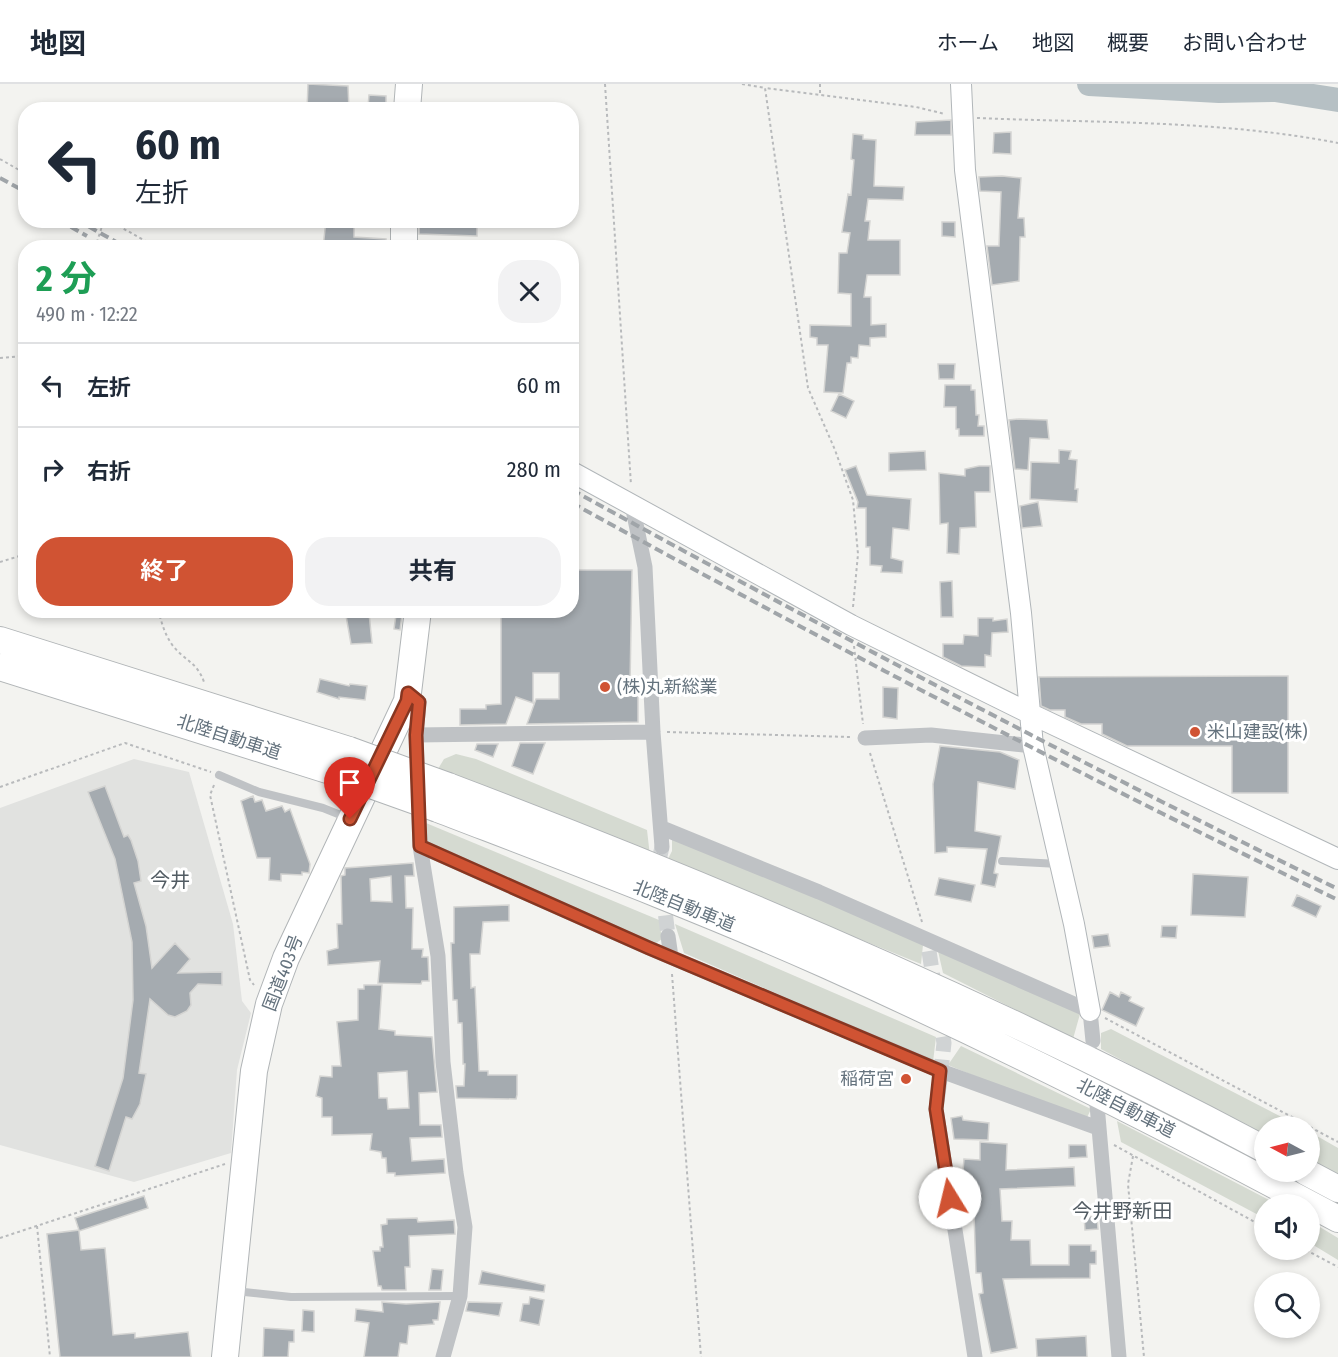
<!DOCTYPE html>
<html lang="ja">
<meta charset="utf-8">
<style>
:root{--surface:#fff;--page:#f2f2f3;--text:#1f2937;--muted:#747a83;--line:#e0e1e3;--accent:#d05333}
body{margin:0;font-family:"Fira Sans Condensed","Noto Sans JP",sans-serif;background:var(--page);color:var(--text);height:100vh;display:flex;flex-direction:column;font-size:22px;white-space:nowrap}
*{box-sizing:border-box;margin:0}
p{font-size:20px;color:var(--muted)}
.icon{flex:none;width:33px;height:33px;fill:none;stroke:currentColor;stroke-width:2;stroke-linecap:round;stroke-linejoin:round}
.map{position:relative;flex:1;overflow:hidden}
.sheet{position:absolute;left:18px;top:156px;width:561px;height:378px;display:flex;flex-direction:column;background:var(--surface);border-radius:24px;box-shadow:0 3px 9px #0003}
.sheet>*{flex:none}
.hud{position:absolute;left:18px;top:18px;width:561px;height:126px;border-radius:24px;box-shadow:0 3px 9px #0003;background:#fff;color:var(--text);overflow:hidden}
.needle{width:39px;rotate:277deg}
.fabs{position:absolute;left:1254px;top:1032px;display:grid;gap:12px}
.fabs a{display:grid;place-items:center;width:66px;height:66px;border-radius:50%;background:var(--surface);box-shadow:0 3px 9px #0003;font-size:30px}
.pin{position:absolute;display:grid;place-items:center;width:51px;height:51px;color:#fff;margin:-62px -26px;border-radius:50% 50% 50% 0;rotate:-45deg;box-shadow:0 0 6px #0007}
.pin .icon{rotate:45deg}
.me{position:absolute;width:66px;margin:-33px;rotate:351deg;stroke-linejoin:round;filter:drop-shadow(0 0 4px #0008)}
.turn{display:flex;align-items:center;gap:21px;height:126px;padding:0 18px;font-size:27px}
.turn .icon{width:78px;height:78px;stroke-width:2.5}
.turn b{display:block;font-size:42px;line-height:51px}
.round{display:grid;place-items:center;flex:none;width:63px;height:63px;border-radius:24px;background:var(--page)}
.overview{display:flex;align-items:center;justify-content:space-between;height:102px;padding:0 18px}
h1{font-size:36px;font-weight:700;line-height:45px;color:#1e9e55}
.cta{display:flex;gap:12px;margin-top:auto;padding:12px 18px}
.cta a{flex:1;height:69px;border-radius:24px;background:var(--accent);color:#fff;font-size:24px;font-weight:700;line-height:69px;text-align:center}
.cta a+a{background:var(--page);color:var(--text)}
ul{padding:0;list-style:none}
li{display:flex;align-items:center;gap:18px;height:84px;padding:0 18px;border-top:2px solid var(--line)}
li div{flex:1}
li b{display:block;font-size:22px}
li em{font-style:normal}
header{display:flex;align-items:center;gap:36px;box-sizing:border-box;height:84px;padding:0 30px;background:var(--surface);border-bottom:2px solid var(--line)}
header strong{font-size:28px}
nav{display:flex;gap:33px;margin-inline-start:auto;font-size:21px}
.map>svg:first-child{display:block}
.built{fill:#e1e2e0}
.green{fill:#d5dad1}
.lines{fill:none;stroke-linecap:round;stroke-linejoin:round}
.river{stroke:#b6c0c4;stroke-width:24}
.building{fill:#a5abb0;stroke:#d4d4d2;stroke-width:1.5;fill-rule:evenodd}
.street-tunnel{stroke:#d0d3d4;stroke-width:15;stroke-dasharray:15 8;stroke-linecap:butt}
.secondary-casing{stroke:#b1b6b9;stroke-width:22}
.highway-casing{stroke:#b1b5b7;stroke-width:28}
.path{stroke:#b8babc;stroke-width:2;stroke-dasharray:3 3;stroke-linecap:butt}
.lane{stroke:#bfc2c5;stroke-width:8}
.street{stroke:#bfc2c5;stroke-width:15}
.secondary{stroke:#fff;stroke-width:20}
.highway{stroke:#fff;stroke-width:26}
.rail{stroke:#a0a5a9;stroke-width:4;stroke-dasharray:9 4.5;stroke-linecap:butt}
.highway-bridge-casing{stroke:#b1b5b7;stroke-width:28;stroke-linecap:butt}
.highway-bridge{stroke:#fff;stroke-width:26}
.route-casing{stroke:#873621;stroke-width:15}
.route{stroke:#d05333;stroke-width:10}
.poi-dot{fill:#d05333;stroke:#fff;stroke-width:2}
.labels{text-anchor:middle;stroke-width:6;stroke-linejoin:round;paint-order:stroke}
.poi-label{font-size:18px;fill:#65737e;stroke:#fff;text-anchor:start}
.street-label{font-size:18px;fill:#65737e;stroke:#fff}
.neighbourhood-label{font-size:20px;fill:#525c63;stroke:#fff}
</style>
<header>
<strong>地図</strong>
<nav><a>ホーム</a><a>地図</a><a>概要</a><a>お問い合わせ</a></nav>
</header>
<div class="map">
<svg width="1338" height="1273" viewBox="0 0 1338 1273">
<rect width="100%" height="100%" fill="#f3f3f0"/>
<path class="built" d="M134,675L189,688L233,840L242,917L251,929L237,986L231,1069L134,1098L0,1061V724Z"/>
<path class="green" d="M456,670L476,675L647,746L650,772L438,685L444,675Z
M426,739L659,836L662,855L655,860L426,757Z
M672,754L817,813L923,861L921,880L667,777L672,767Z
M675,840L936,953L933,978L684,869Z
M938,867L1080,930L1073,955L943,889Z
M1111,945L1299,1042H1264V1053L1101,965V949Z
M961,962L1091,1025L1085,1038L948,981Z
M1117,1037L1277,1120H1264V1134L1121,1058Z
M1310,1048L1338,1064V1093L1310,1077Z
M1310,1137L1338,1154V1176L1310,1159Z"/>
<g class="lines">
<path class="river" d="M1089,0L1219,7L1275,6L1338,16"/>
</g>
<path class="building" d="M308,0L348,2L349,26H307Z
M369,11L386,12V24L368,23Z
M951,36V51H915L916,38Z
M1011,48V70L993,69L994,49Z
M853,50L863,51V55L876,56L874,102L904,103L903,116L868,115L865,137H870L868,156H900V191H867L864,213H871V241L886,240V253L870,254V262L859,261L858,274L851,273V279H847L843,309L824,308L828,261H817V254L810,253V241L851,242V210L838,209L839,169H847L850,149L842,148L848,110L851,111L854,76L851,75Z
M1002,92L1021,94L1018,134H1024L1025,153H1020L1019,197L992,201L987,162H999L1001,108L980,107L979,93Z
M326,136H354V153L386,155V164H323Z
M477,136V152L419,150V137Z
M942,138H955V153L942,152Z
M938,280H955L954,295H939Z
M945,301H971V306H975L976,331H979L978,342H984V352H959V345H956V323H944Z
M839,310L854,317L846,334L831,327Z
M1019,335L1047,336L1049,355L1030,354L1028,386L1015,385L1009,336Z
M1059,366L1071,367L1069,375L1077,376L1075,405H1078L1077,418L1030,415L1031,378L1059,379Z
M925,367L926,386L889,387V369Z
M856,382L867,411L911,415L909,446L893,444L891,474L903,477L902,489L881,488L882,482L870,481V463H866V424H857L858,418L845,386Z
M979,382H990V408H975L976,443L960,444L959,470L947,469L948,439L940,440L939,389L965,392V385Z
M1038,418L1042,442L1022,444L1020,422Z
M572,486H632L630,601H638V638L527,640L536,615H559V589H533V619L516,613L506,640L460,641V625H486V621L501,620V526H572Z
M952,497L953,533H941L940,498Z
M345,526L369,529L372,559L351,560Z
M396,531H402L400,546L394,545Z
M978,534H993V537L1007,535L1008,548L992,549L991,572L985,571V583L961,582L943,573V560H963L964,551L978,552Z
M1288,592V709H1232V662H1127L1102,650V640H1081L1065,633V626H1050L1041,622L1039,593Z
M320,595L349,602L350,600L367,602L365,616L339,613V615L317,608Z
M883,603L898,604L897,635L883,633Z
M520,659H545L533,690L512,682Z
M477,660H498L493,673L475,666Z
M940,662L1000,668L1019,676L1015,705L978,698L975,747L1001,752L994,789L998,790L995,803L981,800L987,765L947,763V768L935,769L933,700Z
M105,702L124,753L128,751L131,756L138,777L141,797L134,799L146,842L152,884L175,859L190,875L178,889L222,888V901L198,900L190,909L191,921L187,927L175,933L168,931L150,915L139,989L146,990L140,1020L132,1035L126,1033L109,1087L95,1082L123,994L133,916L132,858L115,775L88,708Z
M253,712L255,718L262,716L266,727L282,722L285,728L290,725L310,780L309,789L302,788V791L281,790V797L269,796L270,774H257L241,717Z
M413,779L414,792H405L406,824H413L412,865H423L422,873H428L429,897H422L421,900L378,899L380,877L328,881L327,867L338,864L337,840H342L341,792L345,791V784ZM391,792L392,818L371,817L370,795Z
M1193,790L1248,793L1245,833L1191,831Z
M939,794L975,801L971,818L935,811Z
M1297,811L1321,822L1316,833L1292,822Z
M509,821V837L483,838L480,870H470L471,904L475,903L479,987H488V991H517V1011L516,1015L457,1014L456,1002H464L465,980H463L462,939H458L457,916H453L451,859H454V823Z
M1162,842H1177L1176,854L1161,853Z
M1108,850L1110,862L1094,864L1092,852Z
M364,901H382L379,945L395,947V951L432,953L437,1008L419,1009L420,1041H441L442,1053L410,1054L412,1077L444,1075L445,1089L395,1092V1089H387L386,1074H382L381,1068L370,1066L372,1050L332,1051V1033H322V1014L316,1012L320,992L332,993V982H341L337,938L358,936V905H364ZM407,987L409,1024L388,1025L387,1014H379L378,989Z
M1110,908L1119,913L1121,908L1131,913L1129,917L1144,924L1136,942L1102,926Z
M962,1032L963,1036L989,1039L988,1056L954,1055L951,1034Z
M980,1058L1007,1060L1006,1086L1074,1083L1075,1102L1000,1105L1002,1137H1012L1011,1156H1030L1031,1181H1069V1161H1091V1167H1096V1180H1090V1194L1003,1195L1017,1264L991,1269L979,1210L983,1209L981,1189H976L974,1130L969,1131L967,1098H962L964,1075L980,1076Z
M1069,1061H1086L1087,1073L1069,1074Z
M144,1112L148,1124L79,1147L81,1166L105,1164L113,1251L135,1249V1254L188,1248L191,1273H60L47,1150L79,1146L75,1134Z
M1097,1132L1098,1145L1085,1146L1084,1133Z
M417,1134L418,1138L454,1136L455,1150L409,1152L410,1183H405L406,1206H382L381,1202H378L373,1167H380V1163H383L381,1141L387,1140V1135Z
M432,1185L443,1186L441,1206H429Z
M482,1187L545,1201L544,1208L479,1200Z
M530,1213L544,1216L539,1241L520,1237L523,1220H529Z
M382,1218L406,1220L440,1218L438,1236H433L434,1240L409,1242L407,1260L400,1259L398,1273H364L369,1239L355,1237L356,1225L383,1228Z
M468,1218L502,1219L499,1232L466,1227Z
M303,1226L314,1227V1248L302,1247Z
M264,1244L294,1246V1258H289L288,1273H263Z
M1086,1252L1087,1273H1037L1036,1255Z"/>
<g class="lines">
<path class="street-tunnel" d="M662,763L659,776L668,852
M929,867L935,906
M939,930L944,959L941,987"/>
<defs>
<path id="secondary" d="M961,0L965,86L1021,529L1033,662L1074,840L1090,927
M572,388L851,541L1031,630L1338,775"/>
<path id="highway" d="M407,26L409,0
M404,164V136
M0,556L349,666
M0,583L340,690
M448,702C728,808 1001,925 1264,1065
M438,725C568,775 699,824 826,881C1000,959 1170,1045 1338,1135
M1306,1088L1338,1105
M225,1273L254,987L269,920L286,874L407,617L418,526"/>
</defs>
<use href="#secondary" class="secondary-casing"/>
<use href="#highway" class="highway-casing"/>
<path class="path" d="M605,0L631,401
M742,0L765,4
M820,9V0
M158,26L160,22
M977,34C1097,39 1220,36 1338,59
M0,75L26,90
M108,136L158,164
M95,164L104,136
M0,274L26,272
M0,478L26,470
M853,523L858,470L853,416L835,366L808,304L765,4L916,23L945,30
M158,526C162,540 165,551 173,562C185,577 197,578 204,598
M854,562L863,640
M667,648L850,653
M870,669L922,838
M214,701L210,711L250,896L254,901
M0,703L125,659L211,688
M672,890L701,1273
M1105,934L1309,1042
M1310,1043L1338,1058
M1114,1061L1264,1143
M1133,1072L1128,1100L1144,1273
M37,1142L50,1273
M0,1154L225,1080
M1306,1166L1338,1183"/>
<path class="lane" d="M219,691L259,708L323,724L348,734
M1002,777L1059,780
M235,1207L291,1213L460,1212"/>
<path class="street" d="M632,421L645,483L653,648L662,763
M408,609L419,618L416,651L420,762L438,872L443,978L456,1089L465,1143L460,1212L443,1273
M416,651L653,648
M865,654L931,651L1033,662
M662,744L819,808L1090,927L1093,957
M420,762L649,864L941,987L1098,1044
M668,852L671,873
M941,987L936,1025L975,1273
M1097,1021L1119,1273"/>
<use href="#secondary" class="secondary"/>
<use href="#highway" class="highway"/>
<path class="rail" d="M0,94L26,108
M59,136L87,152
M77,136L127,164
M572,406C824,544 1079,679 1338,805
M572,419C824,557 1079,691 1338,816"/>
<defs>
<path id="highway-bridge" d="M349,666L448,702
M340,690L438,725"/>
</defs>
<use href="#highway-bridge" class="highway-bridge-casing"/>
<use href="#highway-bridge" class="highway-bridge"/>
</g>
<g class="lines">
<defs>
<path id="route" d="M350,735L407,617L408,609L419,618L416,651L420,762L649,864L940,987L936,1025L950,1114"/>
</defs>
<use href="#route" class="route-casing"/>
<use href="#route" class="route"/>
</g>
<g class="poi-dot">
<circle cx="605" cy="603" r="6"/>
<circle cx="1195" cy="648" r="6"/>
<circle cx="906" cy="995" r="6"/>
</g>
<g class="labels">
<g class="poi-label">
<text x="617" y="609">(株)丸新総業</text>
<text x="1207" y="654">米山建設(株)</text>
<text x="894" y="1001" text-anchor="end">稲荷宮</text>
</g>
<g class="street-label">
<text transform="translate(229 653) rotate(18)" y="6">北陸自動車道</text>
<text transform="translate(684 822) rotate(22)" y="6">北陸自動車道</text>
<text transform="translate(283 889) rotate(-69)" y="6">国道403号</text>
<text transform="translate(1126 1024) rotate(27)" y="6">北陸自動車道</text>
</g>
<g class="neighbourhood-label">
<text x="170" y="803">今井</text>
<text x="1122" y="1134">今井野新田</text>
</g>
</g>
</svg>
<div class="fabs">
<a><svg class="needle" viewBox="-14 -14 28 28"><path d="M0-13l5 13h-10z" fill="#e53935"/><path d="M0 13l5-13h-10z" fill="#747a83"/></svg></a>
<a><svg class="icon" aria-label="sound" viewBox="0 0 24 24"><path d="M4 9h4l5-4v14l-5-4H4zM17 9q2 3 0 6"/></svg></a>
<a><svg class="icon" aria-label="search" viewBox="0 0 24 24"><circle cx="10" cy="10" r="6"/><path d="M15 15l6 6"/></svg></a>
</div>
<div class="pin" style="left:350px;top:735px;background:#d93025"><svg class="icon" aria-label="arrive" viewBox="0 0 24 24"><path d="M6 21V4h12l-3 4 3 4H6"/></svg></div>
<svg class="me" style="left:950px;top:1114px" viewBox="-20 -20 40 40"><circle r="19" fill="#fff"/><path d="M0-13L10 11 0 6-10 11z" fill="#d05333"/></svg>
<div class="hud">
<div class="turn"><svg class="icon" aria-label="left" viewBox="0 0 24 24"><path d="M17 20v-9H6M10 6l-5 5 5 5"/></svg><div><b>60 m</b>左折</div></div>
</div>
<section class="sheet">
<div class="overview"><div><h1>2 分</h1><p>490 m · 12:22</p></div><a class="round"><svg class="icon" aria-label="close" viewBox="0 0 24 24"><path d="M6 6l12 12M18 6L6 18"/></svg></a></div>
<ul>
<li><svg class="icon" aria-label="left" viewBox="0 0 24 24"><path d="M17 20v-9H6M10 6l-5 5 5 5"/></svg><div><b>左折</b></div><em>60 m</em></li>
<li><svg class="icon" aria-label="right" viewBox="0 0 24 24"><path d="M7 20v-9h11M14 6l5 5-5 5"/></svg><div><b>右折</b></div><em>280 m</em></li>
</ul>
<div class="cta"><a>終了</a><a>共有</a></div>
</section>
</div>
